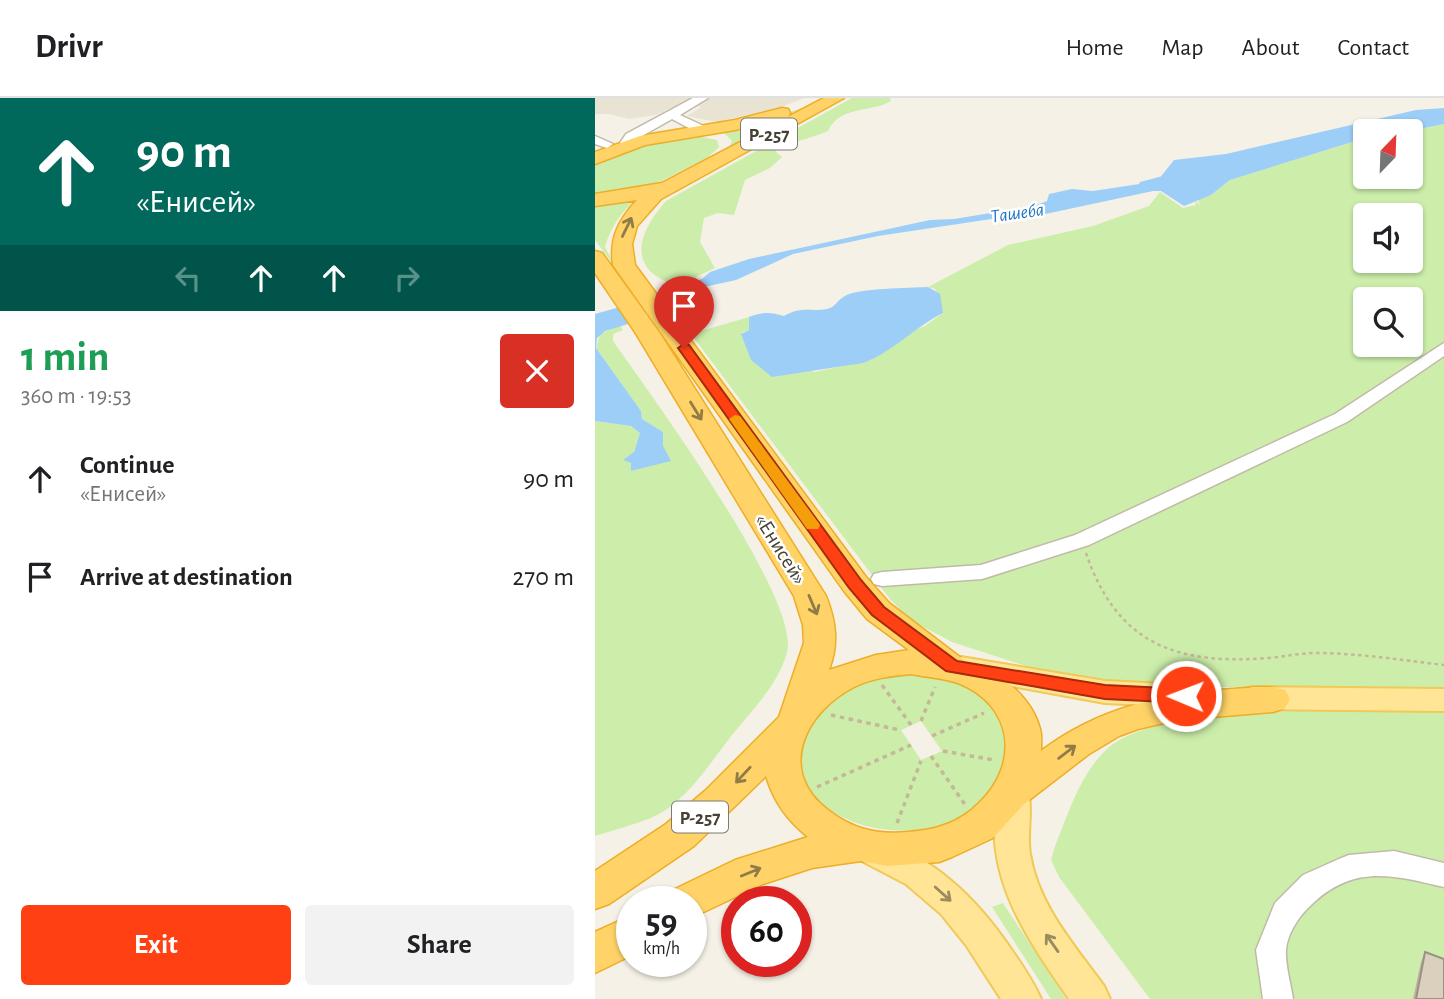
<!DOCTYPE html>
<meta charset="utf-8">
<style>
:root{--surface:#fff;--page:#f2f2f2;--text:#202124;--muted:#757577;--line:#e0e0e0;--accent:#ff4013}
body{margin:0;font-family:"Alegreya Sans",sans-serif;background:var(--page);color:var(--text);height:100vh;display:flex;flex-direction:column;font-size:26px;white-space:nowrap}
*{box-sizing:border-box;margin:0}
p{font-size:23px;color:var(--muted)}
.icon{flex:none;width:38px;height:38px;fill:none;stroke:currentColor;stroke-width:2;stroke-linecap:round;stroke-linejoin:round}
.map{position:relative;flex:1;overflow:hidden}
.drawer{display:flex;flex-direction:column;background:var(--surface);width:595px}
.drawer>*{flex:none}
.guide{background:#00695c;color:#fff;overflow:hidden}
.needle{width:46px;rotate:23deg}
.fabs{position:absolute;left:758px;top:21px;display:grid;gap:14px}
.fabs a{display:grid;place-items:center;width:70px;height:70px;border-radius:7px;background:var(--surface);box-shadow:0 2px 5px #0004;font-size:35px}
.speed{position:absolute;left:21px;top:788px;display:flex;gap:14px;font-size:35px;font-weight:700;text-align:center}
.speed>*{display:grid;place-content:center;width:91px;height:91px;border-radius:50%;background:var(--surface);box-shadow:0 2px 5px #0004;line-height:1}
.speed small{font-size:18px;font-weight:400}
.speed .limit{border:10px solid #d22;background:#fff;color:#111}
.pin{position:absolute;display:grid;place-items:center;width:60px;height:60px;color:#fff;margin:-72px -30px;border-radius:50% 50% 50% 0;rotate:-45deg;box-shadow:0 0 7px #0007}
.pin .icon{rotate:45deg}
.me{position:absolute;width:77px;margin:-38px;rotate:271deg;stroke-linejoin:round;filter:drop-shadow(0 0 5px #0008)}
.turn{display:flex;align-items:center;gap:24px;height:147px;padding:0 21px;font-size:32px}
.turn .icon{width:91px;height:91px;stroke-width:2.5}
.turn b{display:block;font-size:49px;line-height:60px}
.lanes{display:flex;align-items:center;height:66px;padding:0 21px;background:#0003;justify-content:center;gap:35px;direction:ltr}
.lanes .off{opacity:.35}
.round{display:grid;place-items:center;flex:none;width:74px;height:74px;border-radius:7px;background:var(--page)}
.head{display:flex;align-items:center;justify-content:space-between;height:119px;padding:0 21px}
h1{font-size:42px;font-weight:600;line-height:52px;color:#1e9e55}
.action{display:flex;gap:14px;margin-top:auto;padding:14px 21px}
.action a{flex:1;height:80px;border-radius:7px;background:var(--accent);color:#fff;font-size:28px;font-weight:600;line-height:80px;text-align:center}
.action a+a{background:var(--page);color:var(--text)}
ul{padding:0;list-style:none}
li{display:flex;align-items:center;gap:21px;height:98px;padding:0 21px}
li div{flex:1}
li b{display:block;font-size:26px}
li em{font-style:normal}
header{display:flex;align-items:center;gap:42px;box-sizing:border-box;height:98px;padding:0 35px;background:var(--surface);border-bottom:2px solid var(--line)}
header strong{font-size:33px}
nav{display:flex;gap:38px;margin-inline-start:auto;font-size:24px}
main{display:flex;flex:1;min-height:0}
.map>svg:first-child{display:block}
.residential{fill:#e9e3d4}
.green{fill:#cea;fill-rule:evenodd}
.water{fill:#9ccef8}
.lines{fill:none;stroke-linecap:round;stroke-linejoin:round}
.river{fill:#9ccef8;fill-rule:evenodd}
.minor-casing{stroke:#c1baa8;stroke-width:3}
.major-casing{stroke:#f0c958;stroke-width:4}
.highway-casing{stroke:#eead27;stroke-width:3}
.path-far1{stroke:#c5b797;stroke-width:2.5;stroke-dasharray:3.5 3.5;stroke-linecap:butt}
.path{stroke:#c5b797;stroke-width:3.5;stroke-dasharray:4.5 4.5;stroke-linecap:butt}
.minor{fill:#fff;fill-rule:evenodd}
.major{fill:#ffe595;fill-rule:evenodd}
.highway{fill:#ffd367;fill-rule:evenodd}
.wall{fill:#bcb3a3}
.building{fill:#dbd0bd;stroke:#999284;stroke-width:2}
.oneway{stroke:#917c48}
.oneway2{stroke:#9a8b60}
.route{fill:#ff4013;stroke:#a62a0c;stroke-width:2}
.slow{fill:#f59e0b}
.labels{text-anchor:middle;stroke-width:5;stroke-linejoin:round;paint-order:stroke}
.shield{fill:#fff;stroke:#7f7b71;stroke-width:2}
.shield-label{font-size:19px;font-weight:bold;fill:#484234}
.far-water-label{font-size:19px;font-style:italic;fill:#2277c0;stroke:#fff}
.street-label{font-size:21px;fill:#484234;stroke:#fff}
</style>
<header>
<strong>Drivr</strong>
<nav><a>Home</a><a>Map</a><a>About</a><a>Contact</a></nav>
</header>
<main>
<section class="drawer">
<div class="guide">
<div class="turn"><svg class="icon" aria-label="ahead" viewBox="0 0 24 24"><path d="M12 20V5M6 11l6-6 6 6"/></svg><div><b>90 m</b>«Енисей»</div></div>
<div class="lanes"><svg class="icon off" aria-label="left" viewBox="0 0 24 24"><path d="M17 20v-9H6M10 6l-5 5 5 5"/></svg><svg class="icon" aria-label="ahead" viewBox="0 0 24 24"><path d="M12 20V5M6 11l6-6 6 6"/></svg><svg class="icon" aria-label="ahead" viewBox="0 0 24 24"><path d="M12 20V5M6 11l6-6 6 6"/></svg><svg class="icon off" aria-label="right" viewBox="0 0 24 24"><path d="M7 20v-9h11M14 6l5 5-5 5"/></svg></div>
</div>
<div class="head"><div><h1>1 min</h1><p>360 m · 19:53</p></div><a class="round" style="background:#d93025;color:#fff"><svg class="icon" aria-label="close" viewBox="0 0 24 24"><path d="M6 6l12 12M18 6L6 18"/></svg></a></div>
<ul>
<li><svg class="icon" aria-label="ahead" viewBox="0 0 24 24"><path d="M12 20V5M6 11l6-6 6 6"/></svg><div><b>Continue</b><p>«Енисей»</p></div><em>90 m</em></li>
<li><svg class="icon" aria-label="arrive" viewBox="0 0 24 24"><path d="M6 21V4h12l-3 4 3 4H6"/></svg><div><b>Arrive at destination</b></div><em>270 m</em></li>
</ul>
<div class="action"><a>Exit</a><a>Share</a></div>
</section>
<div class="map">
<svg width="849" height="901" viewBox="0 0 849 901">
<rect width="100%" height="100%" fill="#f5f1e6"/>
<path class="residential" d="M0,0H210L186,9L122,24L92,18L106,9L86,5L61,17L34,21L14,16H0Z"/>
<path class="green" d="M257,0H295L296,3C276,15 245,7 233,33C215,41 197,43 180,53L187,59L175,70L150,82L139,117L123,115L109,120L105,144L120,170L94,182L76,186C70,183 61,179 56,174C34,152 55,121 71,103Z
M216,8L132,55L137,43L127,33Z
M849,26V592L772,589H594L513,585L443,572L357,544L317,523L295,501L96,236L154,219V232L146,235L219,274L276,262L319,232L330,228L348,215L340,191L333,189L413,147L498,128L554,108L565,94L588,110L601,107L600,102L605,107L603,101L616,97L635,82L770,40V79H816L814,33ZM770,117H816V163H770ZM770,201H816V247H770Z
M97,37L122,42L124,49L112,60L54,89L0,99V67L28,51Z
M45,98C28,112 16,127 10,149L21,170L0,142V106Z
M25,227L28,232L18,236V243C54,294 206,501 192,554C184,586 157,612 137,637C114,666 91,705 56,720C38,727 18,732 0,738V323L36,328L45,335L39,354L29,362L36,365L68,348V334L47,321L46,313L1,250L5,236Z
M314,574C330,577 352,577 366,584C418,610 426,659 388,701C373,718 348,728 326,731C266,741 175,701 216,628C223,615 234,601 248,594C269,582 291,578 314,574ZM326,623L347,653L326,662L306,632Z
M772,612L849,614V901H555L464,779L456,762L460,748C473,716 485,677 510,653C553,609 710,613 772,612Z
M408,805L471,901H456L397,809Z"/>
<path class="water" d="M849,10V26L814,33H770V40L635,82L616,97L589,108L566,93H558L441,118L430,116L283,138L198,156L141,182L95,192L81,199L79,212L10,233L2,240L1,250L46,313L47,321L68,334V348L76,363L36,373V365L28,362L39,354L45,335L36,328L0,323V216L57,200L73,191L107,181L115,174L154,161L335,122L359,121L439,108L452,103L454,96L477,91L498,93L551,85L564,81L579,62L631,56L821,12Z
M333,189L345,196L348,215C323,227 293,257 268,265L177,279L156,262L146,236L154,232V219C167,214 175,214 189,218C207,208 214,214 232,211C241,209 242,202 250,198C264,190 314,190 333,189Z"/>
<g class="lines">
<path class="river" d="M649,57L658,62L655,66L552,94L543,88L545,84Z"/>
<defs>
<path id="minor" d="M98,0H113L85,17L113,30V36H105L77,21L40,42L35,48L31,49L25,45L31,36Z
M0,38L18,46L12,50L0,46Z
M849,245V258L752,324L494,447L387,481L287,488L279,486L276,481L279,476L287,474L386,467L480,437L740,316Z
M799,753L849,765V789C795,776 756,766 713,810C702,821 692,837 691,852C690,867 696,886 698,901H668L661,852L680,805L708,777L744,761L754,757Z"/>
<path id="major" d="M366,559L510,583L613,588L624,591L628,599L624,607L613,610L510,605L356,577L351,570L356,563Z
M658,589L849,591V613L658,611L647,608L643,600L647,592Z
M418,682L430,686C440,705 431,734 435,756C443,807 480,848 509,888L515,901H474C436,846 394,788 400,717C401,706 401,696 406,686Z
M277,738C338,759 380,798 416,851C427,867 438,883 446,901H406L371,847L346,816L311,786L265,762L260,752L265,742Z"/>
<path id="highway" d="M229,0H249L66,101L42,128L37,146L40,167L271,479L294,505L370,563C402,570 437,599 445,631C447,637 446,646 446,653C503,610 566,596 637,591C655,590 673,587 690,592L695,601L690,610L678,614L582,622L543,631L524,638L494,656L429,706L398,740L357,759L344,764L292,768L266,763L217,770L168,786L96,820V803H74L80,791L140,762L213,739C192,722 179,704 171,678L99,748L14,806L0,811V773L71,726L111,692L184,619L209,545L208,527L199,498L40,234L0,175V153L7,155L64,234L231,498C241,523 244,546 234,572L281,557L314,552L272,521L249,493L18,167C14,140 24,121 42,102L0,108V96L67,85ZM316,576C331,579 349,580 363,585C419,607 425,666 384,705C364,725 341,732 313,734C282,737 257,731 233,712C181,673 210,614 259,589C277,580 296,578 316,576Z
M187,10L193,11L195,15L193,19L140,32L50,47L0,66V54L45,38L140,22Z
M37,817V857L0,875V834Z"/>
</defs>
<use href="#minor" class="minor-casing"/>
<use href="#major" class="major-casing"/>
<use href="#highway" class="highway-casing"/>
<path class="path-far1" d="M491,455C522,547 583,567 672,560C689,559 704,555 720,555C763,555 806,562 849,567"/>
<path class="path" d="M287,587L316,627
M236,617L305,632
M326,623L340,589
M337,638L389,615
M348,653L399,662
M336,658L371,708
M222,689L316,647
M302,725L326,663"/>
<use href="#minor" class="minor"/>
<use href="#major" class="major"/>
<use href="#highway" class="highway"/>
</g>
<path class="wall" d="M830,854L849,901H818L826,864Z"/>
<path class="building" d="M830,854L849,861V901H821Z"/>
<defs><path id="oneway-shaft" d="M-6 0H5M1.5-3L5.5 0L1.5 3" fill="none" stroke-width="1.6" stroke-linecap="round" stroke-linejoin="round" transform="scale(1.75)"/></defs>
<g class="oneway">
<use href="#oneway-shaft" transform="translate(32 129) rotate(-64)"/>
<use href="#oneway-shaft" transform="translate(101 313) rotate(58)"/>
<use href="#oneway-shaft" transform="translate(218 507) rotate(67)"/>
<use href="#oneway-shaft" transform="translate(472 654) rotate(-37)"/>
<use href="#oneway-shaft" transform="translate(148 677) rotate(133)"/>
<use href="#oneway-shaft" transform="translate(156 774) rotate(-22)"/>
</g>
<g class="oneway2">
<use href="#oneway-shaft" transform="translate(348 796) rotate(42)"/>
<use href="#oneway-shaft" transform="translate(457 845) rotate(-125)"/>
</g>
<path class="route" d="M89,246L94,247L266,482L289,509L362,563L510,587L591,591L597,593L600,598L597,603L591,605L510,601L351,573L277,517L254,490L83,250Z"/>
<path class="slow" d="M140,317L145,318L223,424L225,427L223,431H212L134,321Z"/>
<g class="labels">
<g class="shield">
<rect x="146" y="20.5" width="56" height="31" rx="5"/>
<rect x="77" y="703.5" width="56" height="31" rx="5"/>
</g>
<g class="shield-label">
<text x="174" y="43">Р-257</text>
<text x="105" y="726">Р-257</text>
</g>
<g class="far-water-label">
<text transform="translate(422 114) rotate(-8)" y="7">Ташеба</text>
</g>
<g class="street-label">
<text transform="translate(186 451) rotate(58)" y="7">«Енисей»</text>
</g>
</g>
</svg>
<div class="fabs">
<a><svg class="needle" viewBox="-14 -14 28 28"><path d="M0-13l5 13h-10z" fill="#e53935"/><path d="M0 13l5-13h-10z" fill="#757577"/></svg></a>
<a><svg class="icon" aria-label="sound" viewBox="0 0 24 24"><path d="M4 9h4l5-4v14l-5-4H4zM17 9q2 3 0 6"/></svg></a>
<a><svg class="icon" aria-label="search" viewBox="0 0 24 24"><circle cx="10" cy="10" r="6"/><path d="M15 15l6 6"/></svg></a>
</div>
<div class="speed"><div>59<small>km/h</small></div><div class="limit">60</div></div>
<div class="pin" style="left:89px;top:250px;background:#d93025"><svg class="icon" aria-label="arrive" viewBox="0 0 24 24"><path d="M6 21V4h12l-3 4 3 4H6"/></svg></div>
<svg class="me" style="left:591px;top:598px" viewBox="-20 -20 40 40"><circle r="17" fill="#ff4013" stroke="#fff" stroke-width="3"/><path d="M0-11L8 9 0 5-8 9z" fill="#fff"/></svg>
</div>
</main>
